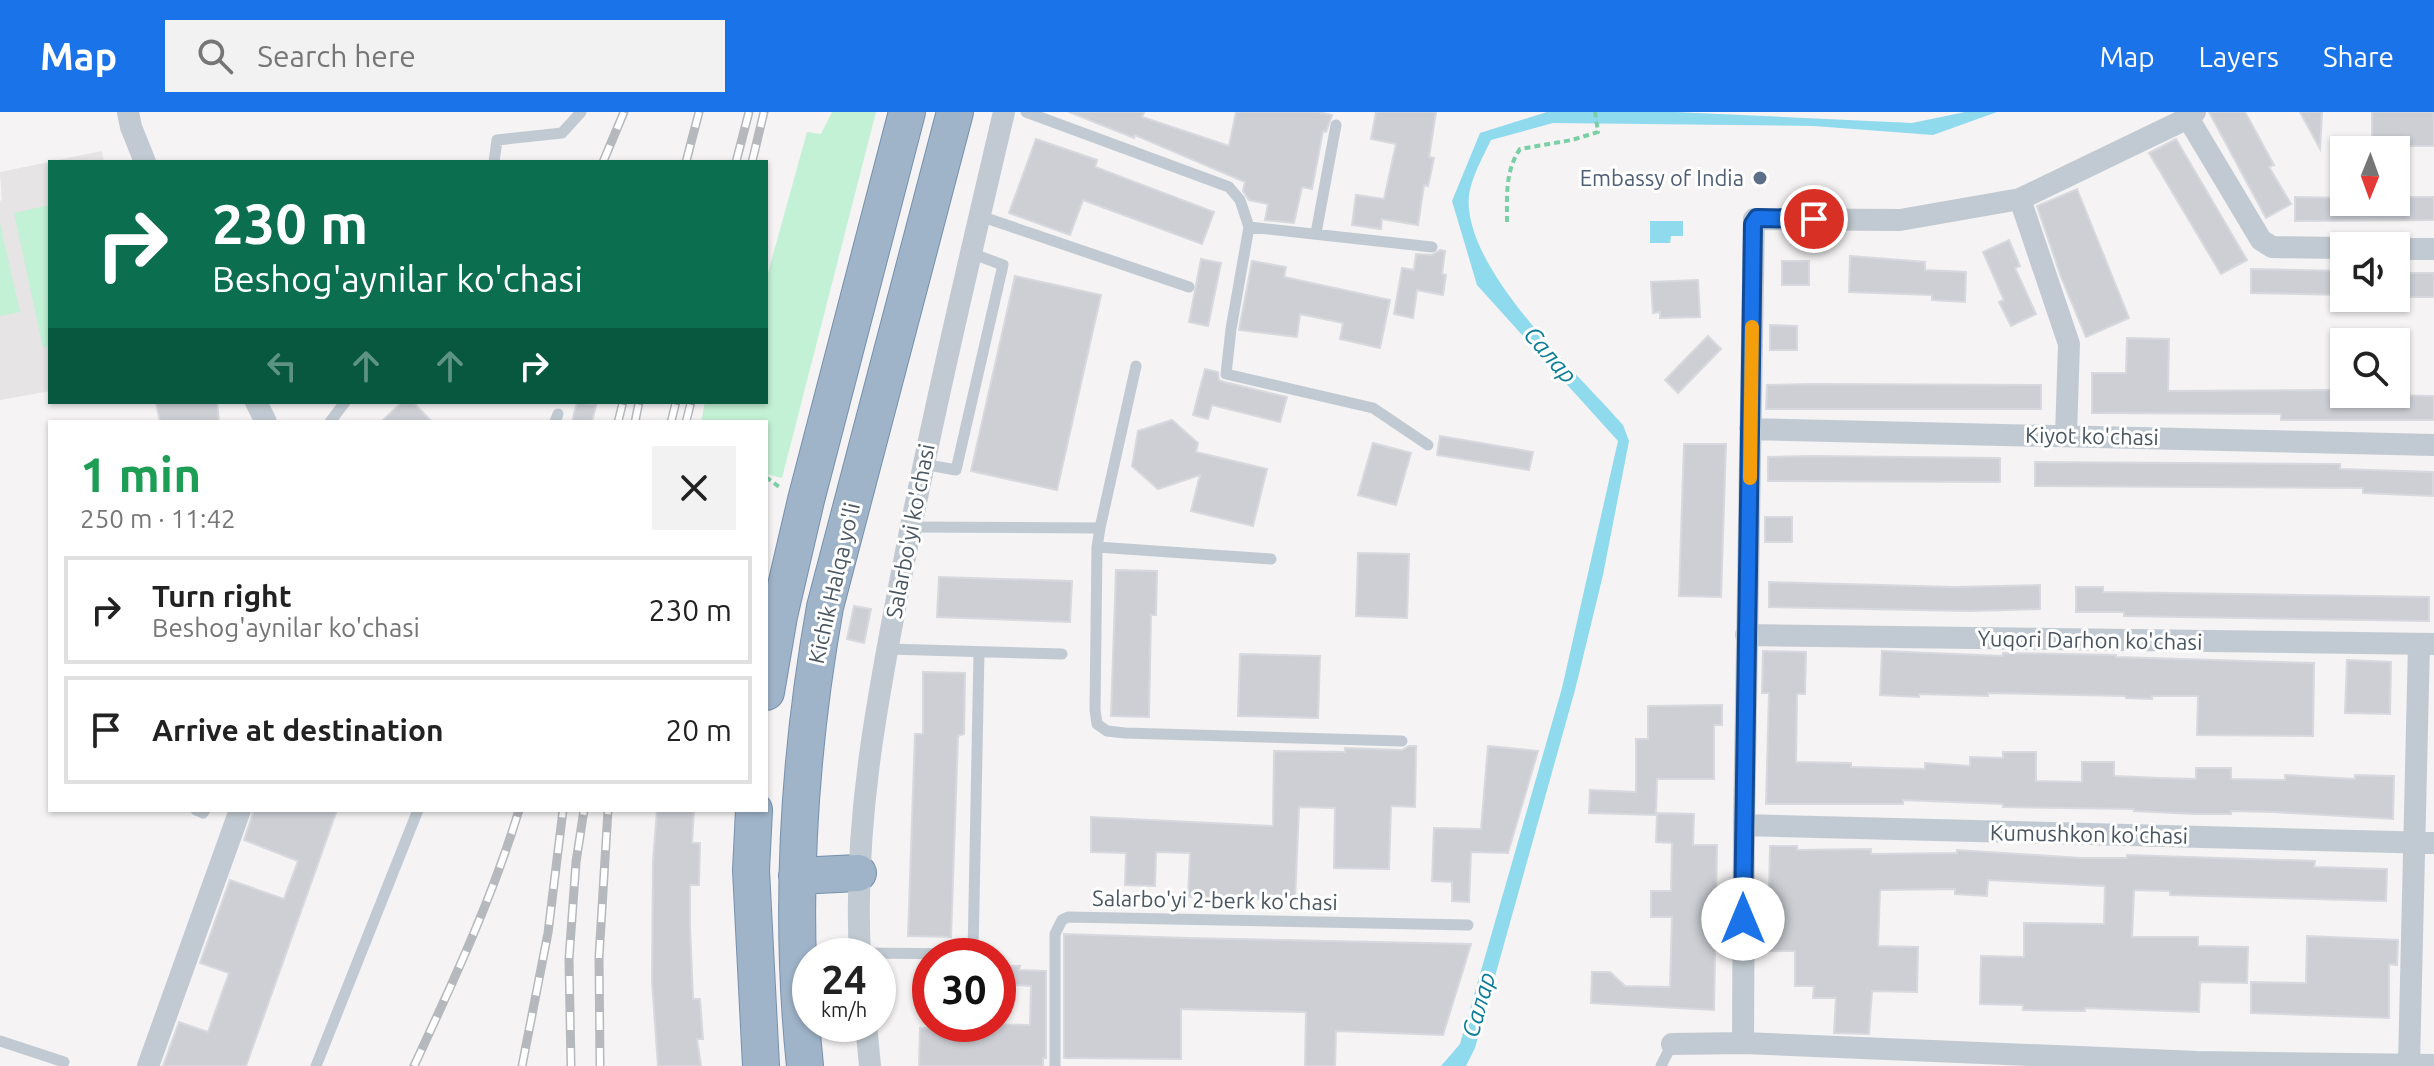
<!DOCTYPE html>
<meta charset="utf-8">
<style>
:root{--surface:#fff;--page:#f2f2f2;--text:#222;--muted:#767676;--line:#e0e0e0;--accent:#1a73e8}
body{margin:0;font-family:Ubuntu,sans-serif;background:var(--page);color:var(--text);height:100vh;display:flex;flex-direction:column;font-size:30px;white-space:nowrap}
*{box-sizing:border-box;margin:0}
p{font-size:26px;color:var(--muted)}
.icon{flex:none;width:44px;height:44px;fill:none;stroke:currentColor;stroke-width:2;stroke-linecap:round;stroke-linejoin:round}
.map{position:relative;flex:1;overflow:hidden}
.sheet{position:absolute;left:48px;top:308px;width:720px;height:392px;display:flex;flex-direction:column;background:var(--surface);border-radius:0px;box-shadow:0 2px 6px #0004}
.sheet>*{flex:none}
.guide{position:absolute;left:48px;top:48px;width:720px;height:244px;border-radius:0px;box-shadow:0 2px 6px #0004;background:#0b6e4f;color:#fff;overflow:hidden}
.needle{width:52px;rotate:181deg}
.controls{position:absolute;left:2330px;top:24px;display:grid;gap:16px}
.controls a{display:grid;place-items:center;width:80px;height:80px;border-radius:0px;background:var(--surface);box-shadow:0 2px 6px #0004;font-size:40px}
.speed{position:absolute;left:792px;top:826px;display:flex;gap:16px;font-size:40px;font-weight:700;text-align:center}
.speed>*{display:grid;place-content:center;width:104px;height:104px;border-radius:50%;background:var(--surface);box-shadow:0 2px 6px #0004;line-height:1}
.speed small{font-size:20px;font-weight:400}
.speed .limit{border:12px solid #d22;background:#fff;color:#111}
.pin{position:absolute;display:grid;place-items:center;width:68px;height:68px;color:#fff;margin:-34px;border:4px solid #fff;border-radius:50%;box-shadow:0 2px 8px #0007}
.me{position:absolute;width:88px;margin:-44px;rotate:0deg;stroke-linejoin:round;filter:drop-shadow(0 0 6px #0008)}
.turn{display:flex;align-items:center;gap:28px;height:168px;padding:0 32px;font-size:36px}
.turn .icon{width:104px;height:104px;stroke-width:2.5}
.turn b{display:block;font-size:56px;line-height:68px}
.lanes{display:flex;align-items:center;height:76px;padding:0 32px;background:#0003;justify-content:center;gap:40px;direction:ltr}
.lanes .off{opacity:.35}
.round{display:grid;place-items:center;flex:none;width:84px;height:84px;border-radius:0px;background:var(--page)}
.headline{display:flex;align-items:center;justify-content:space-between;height:136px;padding:0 32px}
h1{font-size:48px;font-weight:700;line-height:60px;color:#1e9e55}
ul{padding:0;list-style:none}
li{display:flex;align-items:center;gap:24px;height:108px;margin:0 16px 12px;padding:0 16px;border:4px solid var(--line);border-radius:0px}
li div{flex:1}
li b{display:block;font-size:30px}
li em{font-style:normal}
header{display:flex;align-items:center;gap:48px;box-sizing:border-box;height:112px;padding:0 40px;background:var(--accent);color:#fff}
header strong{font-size:38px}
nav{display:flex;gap:44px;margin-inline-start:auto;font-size:28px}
.search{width:560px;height:72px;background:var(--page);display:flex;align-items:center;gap:20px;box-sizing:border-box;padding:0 28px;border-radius:0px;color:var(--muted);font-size:30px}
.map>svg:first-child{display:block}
.education{fill:#e6e4e5}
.green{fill:#c3f1d5}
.water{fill:#90daee}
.building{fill:#cdcfd5;stroke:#d7d9de;stroke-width:2}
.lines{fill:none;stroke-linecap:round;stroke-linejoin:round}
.trunk-casing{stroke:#7690ad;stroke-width:38}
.path{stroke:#7ad0a6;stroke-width:4;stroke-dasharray:6 4;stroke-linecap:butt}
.service{stroke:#c1cad2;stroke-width:11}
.minor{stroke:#c1cad2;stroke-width:22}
.trunk{stroke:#9fb4c9;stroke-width:36}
.rail-casing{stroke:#b5b8bd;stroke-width:9}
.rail{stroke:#fff;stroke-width:6;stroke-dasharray:18;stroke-linecap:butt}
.route-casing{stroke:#114b97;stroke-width:20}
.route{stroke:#1a73e8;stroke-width:14}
.slow{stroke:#f59e0b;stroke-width:14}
.service-dot{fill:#5c6f8a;stroke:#fff;stroke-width:3}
.labels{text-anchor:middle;stroke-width:6;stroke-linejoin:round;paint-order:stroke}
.service-label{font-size:22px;fill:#4e5e75;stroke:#fff;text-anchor:end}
.street-label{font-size:22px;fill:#4a5661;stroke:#fff}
.water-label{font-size:24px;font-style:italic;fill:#0c7c9b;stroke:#fff}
</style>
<header>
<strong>Map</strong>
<div class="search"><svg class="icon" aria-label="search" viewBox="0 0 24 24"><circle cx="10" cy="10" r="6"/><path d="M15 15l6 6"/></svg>Search here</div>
<nav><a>Map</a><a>Layers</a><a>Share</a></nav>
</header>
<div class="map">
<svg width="2434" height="954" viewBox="0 0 2434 954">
<rect width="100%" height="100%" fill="#f5f3f3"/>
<path class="education" d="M102,39L104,50H50V279L0,288V89L2,88L0,60Z"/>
<path class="green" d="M832,0H876L782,366L766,362V310H701L705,290H766V168L807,20L821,22Z
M50,93V234L43,236L14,101Z
M0,111L20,200L0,204Z"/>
<path class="water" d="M1547,0H1676L1912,11L1965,0H1997L1933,23L1814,14L1553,11L1491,28C1481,49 1466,74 1469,97C1476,168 1576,260 1623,313L1629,329L1603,463L1575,578L1475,936L1466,954H1441L1460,932L1562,576L1618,329L1477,173L1452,89L1480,21Z
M1650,109H1683V124H1671L1670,131H1650Z"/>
<path class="building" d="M1069,0H1144L1142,5L1229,34L1236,0H1318L1332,3L1326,20L1323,19L1312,77L1302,75L1294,111L1265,108L1268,92L1249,88L1243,79L1245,70L1135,23L1134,26Z
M1376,0H1436L1429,45L1434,46L1428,74L1424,73L1418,113L1382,107L1381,117L1352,113L1356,83L1384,87L1396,32L1371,27Z
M2209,0H2245L2274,53L2269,55L2291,92L2266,106Z
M2300,0H2322L2320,37Z
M2372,0H2434V34H2372Z
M1036,27L1097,48L1095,55L1214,100L1202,132L1083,88L1070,123L1009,101Z
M2176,27L2247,148L2221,162L2149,41Z
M2077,77L2129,206L2086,225L2061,165L2037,94Z
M2295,85L2344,86V90H2396V85H2434V108L2295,109Z
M2009,128L2020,154L2015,156L2036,202L2011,214L1999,190L2004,188L1983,140Z
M1440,138L1445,139L1442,162L1446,163L1443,183L1417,178L1413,206L1394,202L1402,156L1414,158L1416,142L1432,143Z
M1850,144L1925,150V158L1966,160L1965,190L1932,188V183L1849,180Z
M1201,147L1221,151L1208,214L1189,210Z
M1252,149L1286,155L1284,165L1390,188L1380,236L1340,227L1343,211L1300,202L1297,225L1239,218Z
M1782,149H1809V173H1782Z
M2251,157L2344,159V183L2251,181Z
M2408,161H2434V185H2396V163Z
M1015,164L1101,183L1057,378L971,359Z
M1698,168L1700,205L1660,206V200L1653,201L1651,170Z
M1770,213L1797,214V238H1770Z
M1708,224L1721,237L1678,281L1665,268Z
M2127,226L2169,227L2168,279L2330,278V282L2434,284V308H2281V302L2092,301V261H2126Z
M1205,257L1218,260L1219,268L1224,270L1287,285L1280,310L1212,293L1208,307L1193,303Z
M1811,272L2041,273V297H1766L1767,273Z
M156,290H217L219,310H160Z
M402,290H413L432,310H381Z
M577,290L596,293L592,310H572Z
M1172,308L1198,331L1196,340L1267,357L1253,414L1191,399L1200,363L1158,377L1132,354L1138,319Z
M1440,324L1533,340L1529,358L1437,343Z
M1373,331L1411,341L1396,393L1358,383Z
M1684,332H1726L1721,485L1679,484Z
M1812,344L2000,346V370L1768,369V345Z
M2035,350L2340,352V357L2433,360V384L2363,381V376L2035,374Z
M1765,405H1792V430H1765Z
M1358,441L1409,442L1407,506L1356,504Z
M1116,458L1157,459L1156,503H1151L1149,605L1111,604Z
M939,465L1072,469L1070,510L937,505Z
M1769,470L1955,475L2040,473V497L1969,499L1769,495Z
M2076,475H2103V480L2429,485V509L2124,504V500H2076Z
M854,494L871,497L864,531L847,527Z
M1763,539L1806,540L1805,582H1797L1796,650L1851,651V655L1925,657V651L1970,654V645L2003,646V640H2036V669L2082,670V650H2114V664L2160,666L2196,667V656H2231V667L2285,668V663L2355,667V663L2394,664L2393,707L2273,700L2231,699V702H2196L2134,699V697L2003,695V692L1903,688V692H1766L1769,581H1762Z
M1882,539L2003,544V541L2116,543V545L2314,551L2313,624L2197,623L2198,584H2152V587L2126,586V584L1988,581V584L1919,582V585L1880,583Z
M1240,542L1320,544L1318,606L1238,604Z
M2347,548L2391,550L2390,602L2345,601Z
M923,560L965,561L964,622L958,624L951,825L908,824L915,622H923Z
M1722,593V613H1714V667H1657L1656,703L1589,701L1590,678L1636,680V627H1648V594Z
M1409,634H1416L1415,695L1391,694L1389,757L1334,756L1335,696L1299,695L1295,788L1188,785L1190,741L1156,740L1155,774L1125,773L1126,741L1091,740V705L1273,714L1274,639L1345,640V636L1402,638Z
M1488,634L1538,639L1508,741L1471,740L1469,790L1452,789V770L1432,769L1434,716L1481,717Z
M254,698H337L246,954H163L179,910L208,920L229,861L200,851L230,768L284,787L298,749L244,728Z
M657,698H694L692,731H700L699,773H690V814L693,887H700L703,927H697L701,954H658L652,869L653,749Z
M1657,701L1694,702L1693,733H1717L1714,898L1591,891L1592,860H1610L1625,874L1670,875L1672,805H1651V779H1671L1672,731L1656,730Z
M1770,734H1797V738L1871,737V742L1957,741V738L2081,746H2127V743L2315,749L2314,755L2387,757L2386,789L2170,783V779L2134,778L2132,825H2198V834L2248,835L2247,871L2200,870L2199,900L2085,896V899L2023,898V893L1980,892L1981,844L2024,845V811L2104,812L2105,774L1988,768L1987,784L1955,782V777L1880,778L1878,834L1918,835L1917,880L1872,879L1869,922L1834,921L1836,886H1813L1814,874H1795V839H1765L1764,782H1769Z
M1064,822L1187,826L1471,832L1443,923L1336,919L1335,954H1305L1306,900L1181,897V947L1064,946Z
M2307,824L2398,828L2397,853L2389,852V906L2251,901V870L2306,871Z
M998,853L1020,854L1019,858L1046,859V946H1043V954H919L920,916L973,917V912L1030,913L1031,874L998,872Z"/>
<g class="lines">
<defs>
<path id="trunk" d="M766,580L779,504L806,388L907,0
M754,698L751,758L761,954
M797,764L858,761
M805,954C789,800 798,647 825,495L955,0"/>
</defs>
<use href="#trunk" class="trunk-casing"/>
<path class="path" d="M1507,110C1507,84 1505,59 1520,37L1572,28L1598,20L1595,0
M766,365L782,377"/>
<path class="service" d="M1026,0L1229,75L1240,88L1249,115L1432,135
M494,50L497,28L562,21L581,0
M980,104L1189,175
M1249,115L1231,217L1226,262L1373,296L1428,333
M1316,121L1336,13
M330,310L345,290
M555,310L558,302
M923,352L956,358L1003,153L971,141
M911,415L1100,416L1097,435L1095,598L1097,612L1107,619L1125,621L1402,629
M1100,416L1136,254
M1097,435L1271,447
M888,537L1062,542
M196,698L203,701L205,698
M860,841L973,842L979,540
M0,929L64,950
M316,954L418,698
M1055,954V822L1062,808L1068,805L1468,813
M1661,954L1672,932"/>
<path class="minor" d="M128,0L131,15L145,50
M2188,6L2261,128L2272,135L2344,136
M2020,87L2069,232L2066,323
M2396,137H2434
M256,290L266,310
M1750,317L2434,333
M1746,523L2434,532
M1744,713L2434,731
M860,844C853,713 877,588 902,460C932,306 968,153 1004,0
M866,912L870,954
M1743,931L1744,713L1754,107L1900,108L2020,87L2188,6L2195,0
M1672,932L1743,931L2197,950L2434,953
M2409,952L2419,532
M148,954L240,698"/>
<use href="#trunk" class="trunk"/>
<defs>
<path id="rail" d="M603,50L624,0
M686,50L699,0
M736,50L749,0
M752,50L764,0
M618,310L623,290
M635,310L639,290
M671,310L676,290
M686,310L691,290
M414,954C453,870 492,787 519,698
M522,954L548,821L563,698
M571,954L569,847L576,750L584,698
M600,954L599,845L608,698"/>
</defs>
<use href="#rail" class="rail-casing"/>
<use href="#rail" class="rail"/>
</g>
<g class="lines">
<defs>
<path id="route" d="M1743,807L1753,112L1757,106L1814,107"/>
</defs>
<use href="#route" class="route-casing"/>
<use href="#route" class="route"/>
<path class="slow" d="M1750,366L1752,215"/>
</g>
<circle class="service-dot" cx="1760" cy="66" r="8"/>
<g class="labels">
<g class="service-label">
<text x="1744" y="74">Embassy of India</text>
</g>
<g class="street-label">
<text transform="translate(2092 324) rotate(1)" y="8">Kiyot ko'chasi</text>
<text transform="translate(910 419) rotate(-79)" y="8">Salarbo'yi ko'chasi</text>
<text transform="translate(834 471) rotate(-77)" y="8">Kichik Halqa yo'li</text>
<text transform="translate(2090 528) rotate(1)" y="8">Yuqori Darhon ko'chasi</text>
<text transform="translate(2089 722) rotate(1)" y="8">Kumushkon ko'chasi</text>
<text transform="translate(1215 788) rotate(1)" y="8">Salarbo'yi 2-berk ko'chasi</text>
</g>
<g class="water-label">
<text transform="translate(1550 243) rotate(49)" y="8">Салар</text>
<text transform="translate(1479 893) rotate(-74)" y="8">Салар</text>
</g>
</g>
</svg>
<div class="controls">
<a><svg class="needle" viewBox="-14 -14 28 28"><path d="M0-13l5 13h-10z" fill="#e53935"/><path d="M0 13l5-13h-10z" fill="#767676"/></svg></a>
<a><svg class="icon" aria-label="sound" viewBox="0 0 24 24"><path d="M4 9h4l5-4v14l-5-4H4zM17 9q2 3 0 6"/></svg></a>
<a><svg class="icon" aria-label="search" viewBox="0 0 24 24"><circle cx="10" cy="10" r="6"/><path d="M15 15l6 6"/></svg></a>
</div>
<div class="speed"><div>24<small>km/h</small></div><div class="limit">30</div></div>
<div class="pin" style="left:1814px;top:107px;background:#d93025"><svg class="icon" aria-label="arrive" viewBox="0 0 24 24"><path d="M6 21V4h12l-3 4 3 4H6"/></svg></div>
<svg class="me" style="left:1743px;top:807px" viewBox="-20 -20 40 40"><circle r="19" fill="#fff"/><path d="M0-13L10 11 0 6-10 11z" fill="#1a73e8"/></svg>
<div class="guide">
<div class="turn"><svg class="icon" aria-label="right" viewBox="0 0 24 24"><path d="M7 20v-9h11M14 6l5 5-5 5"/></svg><div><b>230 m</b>Beshog'aynilar ko'chasi</div></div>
<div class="lanes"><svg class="icon off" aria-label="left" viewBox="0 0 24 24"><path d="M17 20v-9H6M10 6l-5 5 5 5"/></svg><svg class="icon off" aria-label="ahead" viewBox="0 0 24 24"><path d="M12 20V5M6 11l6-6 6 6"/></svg><svg class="icon off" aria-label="ahead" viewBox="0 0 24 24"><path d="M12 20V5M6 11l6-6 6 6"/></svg><svg class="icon" aria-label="right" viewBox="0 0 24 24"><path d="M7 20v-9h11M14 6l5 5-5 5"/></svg></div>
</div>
<section class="sheet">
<div class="headline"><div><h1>1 min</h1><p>250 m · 11:42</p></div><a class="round"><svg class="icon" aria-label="close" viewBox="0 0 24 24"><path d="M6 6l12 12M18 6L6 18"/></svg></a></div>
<ul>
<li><svg class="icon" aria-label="right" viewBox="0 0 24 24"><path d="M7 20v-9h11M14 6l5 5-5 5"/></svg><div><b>Turn right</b><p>Beshog'aynilar ko'chasi</p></div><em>230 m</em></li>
<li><svg class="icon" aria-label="arrive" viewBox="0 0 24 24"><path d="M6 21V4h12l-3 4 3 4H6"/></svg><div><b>Arrive at destination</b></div><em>20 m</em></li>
</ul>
</section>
</div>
